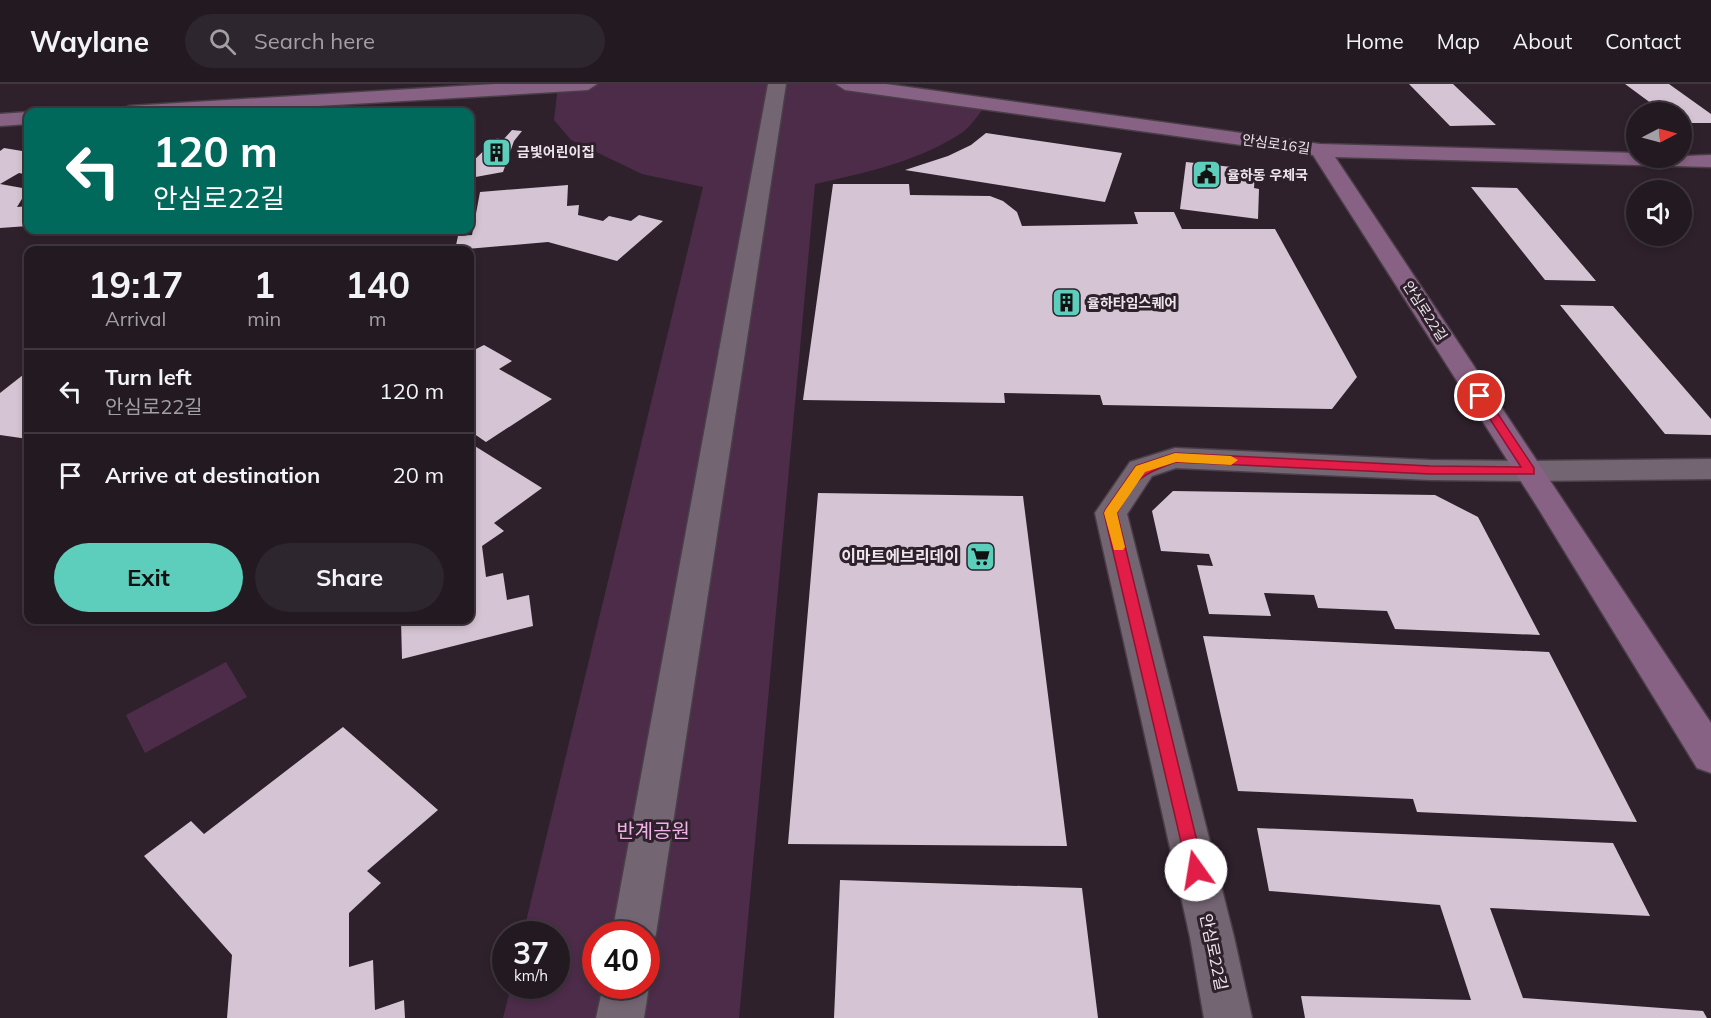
<!DOCTYPE html>
<meta charset="utf-8">
<style>
:root{--surface:#221921;--page:#2e262e;--text:#f1f3f6;--muted:#a2a0a5;--line:#3f383f;--accent:#5ccebb}
body{margin:0;font-family:Mulish,"Noto Sans KR",sans-serif;background:var(--page);color:var(--text);height:100vh;display:flex;flex-direction:column;font-size:22px;white-space:nowrap}
*{box-sizing:border-box;margin:0}
p{font-size:20px;color:var(--muted)}
.icon{flex:none;width:33px;height:33px;fill:none;stroke:currentColor;stroke-width:2;stroke-linecap:round;stroke-linejoin:round}
.map{position:relative;flex:1;overflow:hidden}
.side{position:absolute;left:24px;top:162px;width:450px;height:378px;display:flex;flex-direction:column;background:var(--surface);border-radius:12px;box-shadow:0 3px 9px #0003,0 0 0 2px var(--line)}
.side>*{flex:none}
.hud{position:absolute;left:24px;top:24px;width:450px;height:126px;border-radius:12px;box-shadow:0 3px 9px #0003,0 0 0 2px var(--line);background:#00695c;color:#fff;overflow:hidden}
.needle{width:39px;rotate:84deg}
.controls{position:absolute;left:1626px;top:18px;display:grid;gap:12px}
.controls a{display:grid;place-items:center;width:66px;height:66px;border-radius:50%;background:var(--surface);box-shadow:0 3px 9px #0003,0 0 0 2px var(--line);font-size:30px}
.speed{position:absolute;left:492px;top:837px;display:flex;gap:12px;font-size:30px;font-weight:700;text-align:center}
.speed>*{display:grid;place-content:center;width:78px;height:78px;border-radius:50%;background:var(--surface);box-shadow:0 3px 9px #0003,0 0 0 2px var(--line);line-height:1}
.speed small{font-size:15px;font-weight:400}
.speed .limit{border:9px solid #d22;background:#fff;color:#111}
.pin{position:absolute;display:grid;place-items:center;width:51px;height:51px;color:#fff;margin:-26px;border:3px solid #fff;border-radius:50%;box-shadow:0 2px 6px #0007}
.me{position:absolute;width:66px;margin:-33px;rotate:347deg;stroke-linejoin:round;filter:drop-shadow(0 0 4px #0008)}
.turn{display:flex;align-items:center;gap:21px;height:126px;padding:0 30px;font-size:27px}
.turn .icon{width:78px;height:78px;stroke-width:2.5}
.turn b{display:block;font-size:42px;line-height:51px}
.eta{display:flex;justify-content:space-evenly;align-items:center;height:102px;text-align:center}
.eta b{font-size:36px;font-weight:700;line-height:42px}
.button{display:flex;gap:12px;margin-top:auto;padding:12px 30px}
.button a{flex:1;height:69px;border-radius:36px;background:var(--accent);color:#111;font-size:24px;font-weight:700;line-height:69px;text-align:center}
.button a+a{background:var(--page);color:var(--text)}
ul{padding:0;list-style:none}
li{display:flex;align-items:center;gap:18px;height:84px;padding:0 30px;border-top:2px solid var(--line)}
li div{flex:1}
li b{display:block;font-size:22px}
li em{font-style:normal}
header{display:flex;align-items:center;gap:36px;box-sizing:border-box;height:84px;padding:0 30px;background:var(--surface);border-bottom:2px solid var(--line)}
header strong{font-size:28px}
nav{display:flex;gap:33px;margin-inline-start:auto;font-size:21px}
.search{width:420px;height:54px;background:var(--page);display:flex;align-items:center;gap:15px;box-sizing:border-box;padding:0 21px;border-radius:33px;color:var(--muted);font-size:22px}
.map>svg:first-child{display:block}
.green{fill:#4c2c49;fill-rule:evenodd}
.building{fill:#d5c4d3}
.lines{fill:none;stroke-linecap:round;stroke-linejoin:round}
.pedestrian-casing{stroke:#4a3f48;stroke-width:3}
.minor-casing{stroke:#4a3f48;stroke-width:3}
.tertiary-casing{stroke:#4a3f48;stroke-width:3}
.secondary-casing{stroke:#4a3f48;stroke-width:3}
.pedestrian{fill:#746572;fill-rule:evenodd}
.minor{fill:#746572;fill-rule:evenodd}
.tertiary{fill:#746572;fill-rule:evenodd}
.secondary{fill:#886284;fill-rule:evenodd}
.route{fill:#e11d48;stroke:#92132f;stroke-width:1.5}
.slow{fill:#f59e0b}
.labels{text-anchor:middle;stroke-width:6;stroke-linejoin:round;paint-order:stroke}
.far-street-label{font-size:14px;fill:#eee5ed;stroke:#2e212c}
.far-poi-label{font-size:14px;font-weight:bold;fill:#eee5ed;stroke:#2e212c;text-anchor:start}
.poi-label{font-size:16px;font-weight:bold;fill:#eee5ed;stroke:#2e212c;text-anchor:end}
.street-label{font-size:16px;fill:#eee5ed;stroke:#2e212c}
.near-park-label{font-size:20px;fill:#f1b2e9;stroke:#2e212c}
</style>
<header>
<strong>Waylane</strong>
<div class="search"><svg class="icon" aria-label="search" viewBox="0 0 24 24"><circle cx="10" cy="10" r="6"/><path d="M15 15l6 6"/></svg>Search here</div>
<nav><a>Home</a><a>Map</a><a>About</a><a>Contact</a></nav>
</header>
<div class="map">
<svg width="1711" height="934" viewBox="0 0 1711 934">
<rect width="100%" height="100%" fill="#2e212c"/>
<path class="green" d="M491,0H845L987,20C980,28 972,41 963,48C920,77 865,89 815,100L739,934H503L511,902H556V850H523L703,103L642,90L571,56L554,36L558,2L490,5ZM596,850H646V902H596Z
M226,578L247,613L145,669L126,631Z"/>
<path class="building" d="M1409,0H1453L1496,41L1450,42Z
M1625,0H1669L1711,30V39H1682V28H1663Z
M512,46L522,47L514,57L503,88L470,94V80L497,54L503,56Z
M986,49L1122,69L1105,118L905,86L948,72L971,61Z
M4,64L28,68V91L19,89L0,100L28,105L17,123L28,122L24,128H28V142L0,144V67Z
M1186,78L1241,84V89L1255,91L1254,104L1259,105L1258,135L1180,125Z
M833,100H909L910,111L990,112L1003,117L1017,128L1022,142L1138,140L1134,128H1174L1182,145H1275L1357,293L1332,325L1103,321L1100,311L1004,309L1005,319L803,316Z
M568,101L567,122L579,121L578,131L603,137L609,132L631,137L639,131L663,137L617,177L548,158L455,166L458,152L472,151L480,108Z
M1471,103L1517,104L1596,197L1545,196Z
M1560,221L1613,222L1711,335V351L1665,350Z
M484,261L512,277L499,285L552,315L486,358L470,347V268Z
M28,287V355L0,351V309Z
M470,359L542,404L494,439L504,447L482,462L486,493L503,489L507,516L529,511L533,542L402,575L401,536H470Z
M1173,407L1435,411L1478,433L1540,551L1395,545L1387,527L1318,524L1314,511L1264,509L1271,532L1209,530L1197,481L1213,482L1209,470L1161,467L1152,427Z
M818,409L1023,412L1067,762L788,760Z
M1203,552L1549,568L1637,738L1417,728L1413,715L1238,707Z
M343,643L438,726L367,787L381,799L349,829V883L373,876L375,926L404,916L405,934H227L232,871L144,772L191,737L204,750Z
M1257,744L1613,759L1650,832L1490,824L1523,914L1703,927L1707,934H1305L1301,912L1471,916L1440,821L1269,807Z
M840,796L1082,804L1098,934H834Z"/>
<g class="lines">
<defs>
<path id="pedestrian" d="M768,0H786L656,850L650,866L646,867V850H612Z
M646,896L649,902L644,934H596L603,902H646Z"/>
<path id="minor" d="M1711,375V395L1530,397L1519,394L1515,387L1519,380L1530,377Z"/>
<path id="tertiary" d="M1175,364L1430,376L1530,377L1541,380L1545,387L1541,394L1530,397L1430,396L1176,384L1152,392L1127,430L1234,853L1252,934H1204L1190,853L1095,429L1130,378Z"/>
<path id="secondary" d="M495,0H597L588,6L217,28H119L129,22Z
M836,0H886L1320,60L1636,69V74L1711,71V83L1335,73L1711,639V689L1697,684L1538,424L1313,71L845,6Z
M28,28V40L0,42V30Z"/>
</defs>
<use href="#pedestrian" class="pedestrian-casing"/>
<use href="#minor" class="minor-casing"/>
<use href="#tertiary" class="tertiary-casing"/>
<use href="#secondary" class="secondary-casing"/>
<use href="#pedestrian" class="pedestrian"/>
<use href="#minor" class="minor"/>
<use href="#tertiary" class="tertiary"/>
<use href="#secondary" class="secondary"/>
</g>
<path class="route" d="M1480,308L1484,309L1534,384V390H1430L1176,378C1138,391 1137,395 1117,429L1204,786L1202,792L1196,795L1189,792L1104,429L1106,425L1136,382L1175,369L1430,382L1521,383L1475,312Z"/>
<path class="slow" d="M1175,369L1231,372L1238,376L1231,381L1176,378L1145,388L1117,429L1125,463L1123,466H1114L1104,429L1106,425L1136,382Z"/>
<defs>
<symbol id="building-square" viewBox="-11 -11 22 22"><rect x="-9" y="-9" width="18" height="18" rx="4" fill="#5ccebb" stroke="#2e212c"/><path d="M-4-6H4V6H1V3H-1V6H-4ZM-2.5-4.3h1.7v1.8h-1.7ZM.8-4.3h1.7v1.8H.8ZM-2.5-1h1.7V.8h-1.7ZM.8-1h1.7V.8H.8Z" fill="#111"/></symbol>
<symbol id="civic-square" viewBox="-11 -11 22 22"><rect x="-9" y="-9" width="18" height="18" rx="4" fill="#5ccebb" stroke="#2e212c"/><path d="M-.6-6.5H3V-4.5H.6V-3L4-1V1h2V6H-6V1h2V-1L-.6-3ZM-1.2 2.5V6h2.4V2.5Z" fill="#111"/></symbol>
<symbol id="supermarket-square" viewBox="-11 -11 22 22"><rect x="-9" y="-9" width="18" height="18" rx="4" fill="#5ccebb" stroke="#2e212c"/><path d="M-6-5.5h2.5l.6 2H6L4.5 2H-2.5L-4.4-4H-6ZM-1.5 3.2a1.3 1.3 0 1 0 .1 0ZM3 3.2a1.3 1.3 0 1 0 .1 0Z" fill="#111"/></symbol>
</defs>
<g fill-rule="evenodd">
<use href="#building-square" x="480" y="52" width="33" height="33"/>
<use href="#civic-square" x="1190" y="74" width="33" height="33"/>
<use href="#building-square" x="1050" y="202" width="33" height="33"/>
<use href="#supermarket-square" x="964" y="456" width="33" height="33"/>
</g>
<g class="labels">
<g class="far-street-label">
<text transform="translate(1276 60) rotate(8)" y="5">안심로16길</text>
<text transform="translate(1425 227) rotate(57)" y="5">안심로22길</text>
</g>
<g class="far-poi-label">
<text x="517" y="73">금빛어린이집</text>
<text x="1227" y="96">율하동 우체국</text>
<text x="1087" y="224">율하타임스퀘어</text>
</g>
<g class="poi-label">
<text x="959" y="478">이마트에브리데이</text>
</g>
<g class="street-label">
<text transform="translate(1214 868) rotate(78)" y="6">안심로22길</text>
</g>
<g class="near-park-label">
<text x="653" y="754">반계공원</text>
</g>
</g>
</svg>
<div class="controls">
<a><svg class="needle" viewBox="-14 -14 28 28"><path d="M0-13l5 13h-10z" fill="#e53935"/><path d="M0 13l5-13h-10z" fill="#a2a0a5"/></svg></a>
<a><svg class="icon" aria-label="sound" viewBox="0 0 24 24"><path d="M4 9h4l5-4v14l-5-4H4zM17 9q2 3 0 6"/></svg></a>
</div>
<div class="speed"><div>37<small>km/h</small></div><div class="limit">40</div></div>
<div class="pin" style="left:1480px;top:312px;background:#d93025"><svg class="icon" aria-label="arrive" viewBox="0 0 24 24"><path d="M6 21V4h12l-3 4 3 4H6"/></svg></div>
<svg class="me" style="left:1196px;top:786px" viewBox="-20 -20 40 40"><circle r="19" fill="#fff"/><path d="M0-13L10 11 0 6-10 11z" fill="#e11d48"/></svg>
<div class="hud">
<div class="turn"><svg class="icon" aria-label="left" viewBox="0 0 24 24"><path d="M17 20v-9H6M10 6l-5 5 5 5"/></svg><div><b>120 m</b>안심로22길</div></div>
</div>
<section class="side">
<div class="eta">
<div><b>19:17</b><p>Arrival</p></div>
<div><b>1</b><p>min</p></div>
<div><b>140</b><p>m</p></div>
</div>
<ul>
<li><svg class="icon" aria-label="left" viewBox="0 0 24 24"><path d="M17 20v-9H6M10 6l-5 5 5 5"/></svg><div><b>Turn left</b><p>안심로22길</p></div><em>120 m</em></li>
<li><svg class="icon" aria-label="arrive" viewBox="0 0 24 24"><path d="M6 21V4h12l-3 4 3 4H6"/></svg><div><b>Arrive at destination</b></div><em>20 m</em></li>
</ul>
<div class="button"><a>Exit</a><a>Share</a></div>
</section>
</div>
